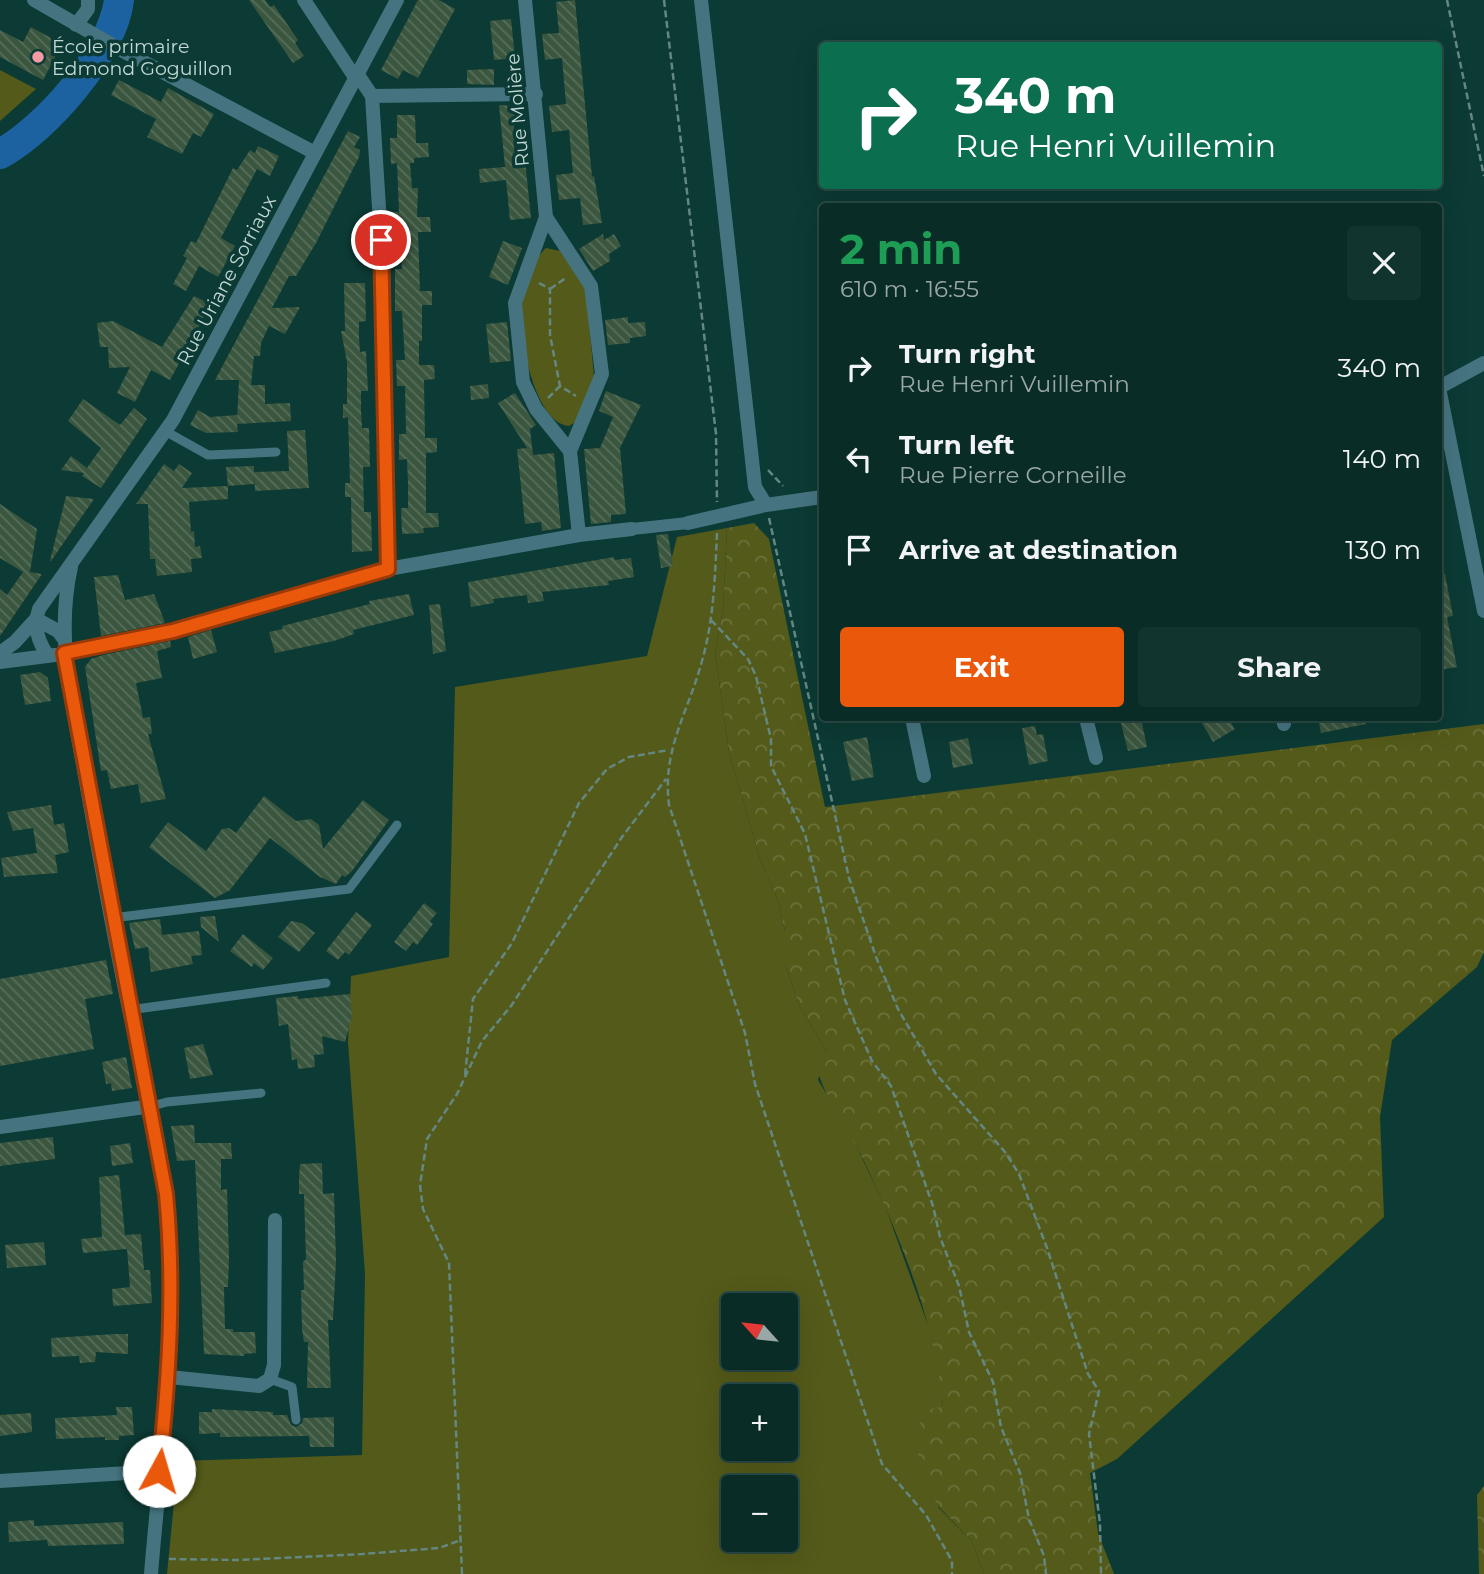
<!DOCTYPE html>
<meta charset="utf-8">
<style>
:root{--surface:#092c27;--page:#12342f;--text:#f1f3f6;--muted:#99a7a7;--line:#294844;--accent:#ea580c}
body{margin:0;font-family:Montserrat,sans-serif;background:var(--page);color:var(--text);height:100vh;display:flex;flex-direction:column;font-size:26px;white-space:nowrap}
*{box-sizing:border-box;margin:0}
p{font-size:23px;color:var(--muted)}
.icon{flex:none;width:38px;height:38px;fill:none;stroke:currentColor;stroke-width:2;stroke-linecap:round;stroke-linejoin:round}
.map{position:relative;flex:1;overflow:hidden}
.drawer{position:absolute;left:819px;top:203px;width:623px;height:518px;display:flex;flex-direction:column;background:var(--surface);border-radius:7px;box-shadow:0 7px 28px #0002,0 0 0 2px var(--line)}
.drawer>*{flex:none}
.guide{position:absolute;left:819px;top:42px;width:623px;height:147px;border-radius:7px;box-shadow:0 7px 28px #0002,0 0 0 2px var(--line);background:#0b6e4f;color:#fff;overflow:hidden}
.needle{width:46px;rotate:297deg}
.tools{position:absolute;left:721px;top:1293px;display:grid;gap:14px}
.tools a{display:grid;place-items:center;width:77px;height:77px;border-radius:7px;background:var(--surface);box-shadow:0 7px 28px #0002,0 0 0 2px var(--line);font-size:35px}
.pin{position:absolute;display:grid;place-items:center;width:60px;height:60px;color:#fff;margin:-30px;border:4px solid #fff;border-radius:50%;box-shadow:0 2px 7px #0007}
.me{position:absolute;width:77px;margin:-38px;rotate:6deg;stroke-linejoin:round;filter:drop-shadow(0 0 5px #0008)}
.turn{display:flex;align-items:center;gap:24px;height:147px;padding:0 21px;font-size:32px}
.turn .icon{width:91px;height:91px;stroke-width:2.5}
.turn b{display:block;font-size:49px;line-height:60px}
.round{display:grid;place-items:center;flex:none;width:74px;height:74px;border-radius:7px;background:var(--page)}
.headline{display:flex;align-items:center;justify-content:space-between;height:119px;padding:0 21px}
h1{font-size:42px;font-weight:700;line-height:52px;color:#1e9e55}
.action{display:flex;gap:14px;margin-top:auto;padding:14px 21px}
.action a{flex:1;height:80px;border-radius:7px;background:var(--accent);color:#fff;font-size:28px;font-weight:700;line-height:80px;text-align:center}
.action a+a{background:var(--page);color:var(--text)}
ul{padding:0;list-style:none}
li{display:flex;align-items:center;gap:21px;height:91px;padding:0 21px}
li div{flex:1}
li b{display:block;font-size:26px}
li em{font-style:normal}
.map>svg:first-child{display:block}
.green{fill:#545a19;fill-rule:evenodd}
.forest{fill:url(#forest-crowns)}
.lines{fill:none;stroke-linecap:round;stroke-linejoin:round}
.river{stroke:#1c62a1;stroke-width:30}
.building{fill:url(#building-back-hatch)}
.path{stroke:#648781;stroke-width:2.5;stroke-dasharray:7 3.5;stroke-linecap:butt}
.service{stroke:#457480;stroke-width:9}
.pedestrian{stroke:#457480;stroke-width:12}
.minor{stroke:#457480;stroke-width:14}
.tertiary{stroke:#457480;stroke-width:14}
.route-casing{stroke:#983908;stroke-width:18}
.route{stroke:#ea580c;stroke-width:12}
.poi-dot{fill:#f49aa3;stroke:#0c3a34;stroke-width:2.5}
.labels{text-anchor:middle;stroke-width:7;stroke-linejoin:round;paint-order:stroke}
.poi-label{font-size:19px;fill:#c2d9d5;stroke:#0c3a34;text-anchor:start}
.street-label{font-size:19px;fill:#c2d9d5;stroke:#0c3a34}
</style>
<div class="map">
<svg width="1484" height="1574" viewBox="0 0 1484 1574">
<defs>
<pattern id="forest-crowns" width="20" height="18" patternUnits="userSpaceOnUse" patternTransform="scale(1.75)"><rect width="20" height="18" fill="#545a19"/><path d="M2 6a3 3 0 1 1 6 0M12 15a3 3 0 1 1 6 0" fill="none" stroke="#6b713a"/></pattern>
<pattern id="building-back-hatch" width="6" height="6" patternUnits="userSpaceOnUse" patternTransform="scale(1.75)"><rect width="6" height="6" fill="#3b563f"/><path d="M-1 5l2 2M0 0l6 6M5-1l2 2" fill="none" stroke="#566e5a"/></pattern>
</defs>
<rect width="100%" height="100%" fill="#0c3a34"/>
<path class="green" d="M0,70L36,89L0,121Z
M546,248L560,251L586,290L594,376L577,421L569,426C532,423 517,325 520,296C522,283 536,257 546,248Z
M727,528L723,610L715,652L729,752L760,859L778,901L785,931V964L799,1005L827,1052L818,1080L850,1133L885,1206L929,1328L939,1361L943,1407L938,1507L972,1541L984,1574H167L178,1461L362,1455L365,1274L348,1043L351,976L449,957L455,687L647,656L677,537ZM733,1306H786V1358H733ZM733,1396H786V1449H733ZM733,1488H786V1540H733Z"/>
<path class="forest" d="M754,523L769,539L825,807L1484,724V952L1477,967L1392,1040L1380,1117L1384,1217L1117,1459L1090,1473L1098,1533L1114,1574H984L972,1541L938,1506L917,1470L921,1412L943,1406C935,1321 900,1237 863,1159C847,1127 821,1095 815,1059L827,1052L799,1005L785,964V931L778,901L760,859L729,752L715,652L723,610L727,528Z
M1484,1486V1574H1479L1477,1495Z"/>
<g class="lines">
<path class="river" d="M0,154C46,129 112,54 119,0"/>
</g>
<path class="building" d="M249,0H265L270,7L274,5L298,40L295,43L304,56L293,63Z
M418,0H439L455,9L418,78L403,70L398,79L381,70Z
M575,0L592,177L594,176L602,223L583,225L580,198L559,200L556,175L573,173L571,152L569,130L552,132L549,106L566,104L562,58L545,60L542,34L559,33L556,2Z
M511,19L515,58L494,60L490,21Z
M31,27L62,44L43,80L0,57V30L23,42Z
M494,69V85L467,84V70Z
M119,80L161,102L168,88L214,114L201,137L193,133L182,154L147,137L156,119L111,95Z
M499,105L514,106V148L523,141L531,218L510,220L506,180L480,183L479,169L505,167Z
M397,115H415L416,143H428L429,157L414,158V163H410L412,188H418L417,217H430L431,232H418L420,291H432V305H422V341H419V365H434L435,379L424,380L425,438H437V452L426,453V513H438L439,527L423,528L424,533L402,534L401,508H408V484L407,459L399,460V434H406L405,386H397L396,360H405L402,311H395V269H402L400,238H393V212H399L397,163L391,164L390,138H397Z
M348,131L360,137L354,147L360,150L359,157L316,243L296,276H289L272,308L300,307L285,334L269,326L261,343L260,356H254L251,385H265V404L290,403L291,421L237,424L238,432L206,433L190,425L198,410L210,417L237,415V421L239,380H215Z
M258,146L279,156L270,176L257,169L242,198L221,238L235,246L218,277L199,266L186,291L173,284L187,258L183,256L191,241L196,243L233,168L237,170L250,150L255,153Z
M603,234L604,240L614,234L621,246L609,254L610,261L593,271L579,249Z
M503,241L522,248L508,285L489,277Z
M344,283H365L366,321L359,322V337L360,352L366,351L368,391H361V410L362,428H369L370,467H363L364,512H371L372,551L352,552L351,497H345V483H350L348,417L343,418V404H347V362L341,331H345Z
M194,296L211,304L170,380L151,370L135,402L117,393L130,367L109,368L108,347H100L97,323L113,321L162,347Z
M628,317V323L645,322L646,336L630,338V343L608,345L605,320Z
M507,322L511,361L490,363L486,324Z
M488,384L489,398L471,400L470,386Z
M606,391L641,405L620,448L626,514L611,515V522L591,524L584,449L600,448L613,417L599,411Z
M515,393L536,425L530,429L533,455L554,453L561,528L542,531L541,522L525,524L517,449L527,448L498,403Z
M83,399L120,425L134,408L147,419L101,488L82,476L84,473L61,470L71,456L87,468L101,448L68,421Z
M305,430L309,488L255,491L254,476V484L228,486L226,467L254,466V472L289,471L287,431Z
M164,464L174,471L179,464L192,473L182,488L228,486V499L189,502L191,532L194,531L195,547L200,546L202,558L191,559L192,572L157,576L155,559H150L148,504H136Z
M66,496L94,499L51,561H50Z
M0,504L37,529L30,572L42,574L0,636V589L7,595L23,572L0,558Z
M668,534L673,566L661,568L656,535Z
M614,557L615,560L631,558L634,577L608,581L609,585L542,592L544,601L528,603L527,595L493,599L494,603L471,607L468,582Z
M1438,574H1445L1453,616L1447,617L1457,667L1438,670Z
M118,575L125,600L154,594L165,623L101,636L94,577Z
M409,594L414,615L353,630L354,634L334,641L275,653L269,632L283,629L282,626L370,604L369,601Z
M440,604L446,651L433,654L429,605Z
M211,630L217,652L193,659L188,637Z
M170,641L171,647L157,651L162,678L136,683L143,718L150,717L152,734H148L166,799L141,803L138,784L111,789L107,770L101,771L85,667L91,659L103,655Z
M40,672L48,678L51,701L25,705L20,675Z
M1141,718L1147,747L1128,751L1120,720Z
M1199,718H1228L1235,729L1213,742Z
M1318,718H1365L1366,724L1321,733Z
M1035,726L1037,735L1043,734L1048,761L1029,765L1022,728Z
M867,737L874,777L852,781L843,742Z
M968,738L973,764L953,768L949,742Z
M264,796L296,821L311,819L319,825L323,849L363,800L389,820L352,871L345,877L342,875L336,884L320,877L270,838L230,890L215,898L149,847L168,822L206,851L222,829L229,828L236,833Z
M51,805L54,825L64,823L69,852L55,855L58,873L4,877L1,858L37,853L33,828L13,831L7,812Z
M424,903L437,913L430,921L433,924L417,945L413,942L406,951L394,942Z
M356,912L372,925L349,955L345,952L338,960L326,951Z
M215,916L219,942L201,927L200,917Z
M160,919L162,935L199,931L202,955L191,956L193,964L151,972L148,947L135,949L129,923Z
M291,921L302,923L315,933L299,952L278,937Z
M243,934L273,958L263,970L254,963L252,967L230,951Z
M106,960L113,994L85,999L94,1049L0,1066V979Z
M350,994L352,1017L345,1042L322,1036L324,1054L314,1055L315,1067L298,1069L297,1059L292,1060L288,1024L279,1026L276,998L298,996V999Z
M203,1044L213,1075L190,1079L184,1048Z
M126,1057L132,1088L112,1091L111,1083L106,1084L102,1062Z
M194,1125L195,1143H231L232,1159H221V1190L227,1189L229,1257L228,1287H224L225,1329H233V1332H255L256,1353L244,1354V1356L204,1354L195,1160L177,1161L171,1126Z
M53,1137L55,1159L0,1166V1143Z
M130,1143L133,1163L112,1166L110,1146Z
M322,1163L323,1194L334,1193L336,1261L333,1320H328L331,1388H307L308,1342H304L302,1329L301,1290H304L303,1261L306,1260L304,1194H299V1177L300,1164Z
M119,1175L125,1235L141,1234L144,1270H150L152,1303L113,1306L112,1289L130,1287L127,1249L83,1253L81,1239L102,1237L99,1177Z
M44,1242L46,1265L7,1268L5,1245Z
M115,1334H128V1354L96,1352L95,1362L80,1363L79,1356L52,1357L51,1338Z
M116,1407H132L134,1435L119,1436V1440H105V1437L56,1439L55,1418L117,1415Z
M212,1409L273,1412V1415H287L291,1425L296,1427L302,1423L303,1418L334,1417V1447H310L309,1436L220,1437V1433L199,1434V1412H212Z
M31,1413L32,1432L0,1436V1415Z
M34,1520V1526L123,1522L124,1544L48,1546L47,1540L9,1542L8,1522Z"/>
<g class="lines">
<path class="path" d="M664,0L716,434L717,502
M1447,0L1484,176
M539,283L550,289V335L560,386L576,396
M550,289L567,277
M548,398L560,386
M768,470L783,486
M769,518L849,878L876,957L898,1009L936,1074L1005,1152L1019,1174L1047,1248L1088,1374L1099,1391L1089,1434L1100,1524L1101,1574
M717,533C715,576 714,619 702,661C688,713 662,749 669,805L745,1033L755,1084L882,1464L926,1515L952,1561V1574
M711,620L748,659L756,676L771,739V766L805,834L845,1000L872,1061L891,1086L933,1206L940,1237L959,1286L969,1332L993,1382L1001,1427L1020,1473L1029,1519L1044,1556L1046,1574
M465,1075L473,999L512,943L579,803L607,769L629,757L669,750
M169,1559L237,1560L363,1554L439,1548L461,1540
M462,1574L449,1263L423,1209L420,1185L427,1139L457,1094L482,1041L511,1006L622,837L666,779"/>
<path class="service" d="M165,431L208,455L276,452
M112,918L349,889L397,825
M129,1010L326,983
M152,1106L167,1102L261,1093
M270,1379L292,1387L296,1420"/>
<path class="pedestrian" d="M632,529L688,523"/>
<path class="minor" d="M34,0L123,51L315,153
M304,0L356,79
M525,0L546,217L515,303L523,382L536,409L570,451
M701,0L755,487L766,505
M76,25L88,9V0
M358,75L372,96L381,240L388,569
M372,96L536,94
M546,217L591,286L602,374L570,451L579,535
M1438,388L1484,363
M1439,388L1484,611
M688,523L766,505L822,497
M63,653L173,631L388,569L579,535L632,529
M912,718L924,776
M1086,718L1096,758
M1283,718L1284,724
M0,1127L152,1106
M169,1377L259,1386L270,1379L274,1365L275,1220
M0,1481L159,1471"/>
<path class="tertiary" d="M71,567C55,638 73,706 85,776C99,854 113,932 129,1009C142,1071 159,1132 166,1195C182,1322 161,1448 151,1574
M36,619L58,631L64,639
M0,653L15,642L36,619
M48,656C38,642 33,626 39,609L173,420L397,0
M0,662L55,655"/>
</g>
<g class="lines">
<defs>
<path id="route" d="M159,1471C169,1378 175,1288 166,1194L64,653L173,631L388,569L381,240"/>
</defs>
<use href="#route" class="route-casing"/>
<use href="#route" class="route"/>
</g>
<circle class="poi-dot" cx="38" cy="57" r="7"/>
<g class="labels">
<g class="poi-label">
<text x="52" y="53">École primaire<tspan x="52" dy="22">Edmond Goguillon</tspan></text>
</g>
<g class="street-label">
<text transform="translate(517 110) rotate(-95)" y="7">Rue Molière</text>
<text transform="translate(226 280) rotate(-62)" y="7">Rue Uriane Sorriaux</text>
</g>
</g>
</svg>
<div class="tools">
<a><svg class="needle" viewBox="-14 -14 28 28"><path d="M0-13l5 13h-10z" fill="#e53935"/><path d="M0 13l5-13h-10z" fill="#99a7a7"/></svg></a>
<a>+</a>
<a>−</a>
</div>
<div class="pin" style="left:381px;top:240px;background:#d93025"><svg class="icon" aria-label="arrive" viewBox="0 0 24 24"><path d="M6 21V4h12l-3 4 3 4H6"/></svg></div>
<svg class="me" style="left:159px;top:1471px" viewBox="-20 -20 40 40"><circle r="19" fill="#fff"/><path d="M0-13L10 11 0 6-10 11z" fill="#ea580c"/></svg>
<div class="guide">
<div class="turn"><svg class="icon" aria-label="right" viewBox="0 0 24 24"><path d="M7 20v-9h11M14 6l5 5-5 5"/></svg><div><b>340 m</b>Rue Henri Vuillemin</div></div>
</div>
<section class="drawer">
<div class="headline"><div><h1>2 min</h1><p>610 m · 16:55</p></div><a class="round"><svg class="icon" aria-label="close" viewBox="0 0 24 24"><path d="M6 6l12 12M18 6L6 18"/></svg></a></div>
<ul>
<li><svg class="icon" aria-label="right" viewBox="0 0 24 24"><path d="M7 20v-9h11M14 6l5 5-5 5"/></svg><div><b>Turn right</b><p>Rue Henri Vuillemin</p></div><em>340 m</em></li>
<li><svg class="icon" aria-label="left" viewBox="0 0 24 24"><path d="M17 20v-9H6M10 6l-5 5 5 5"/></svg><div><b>Turn left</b><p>Rue Pierre Corneille</p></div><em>140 m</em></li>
<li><svg class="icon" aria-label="arrive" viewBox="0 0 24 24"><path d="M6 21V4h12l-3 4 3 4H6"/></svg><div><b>Arrive at destination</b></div><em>130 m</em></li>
</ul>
<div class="action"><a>Exit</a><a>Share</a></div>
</section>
</div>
